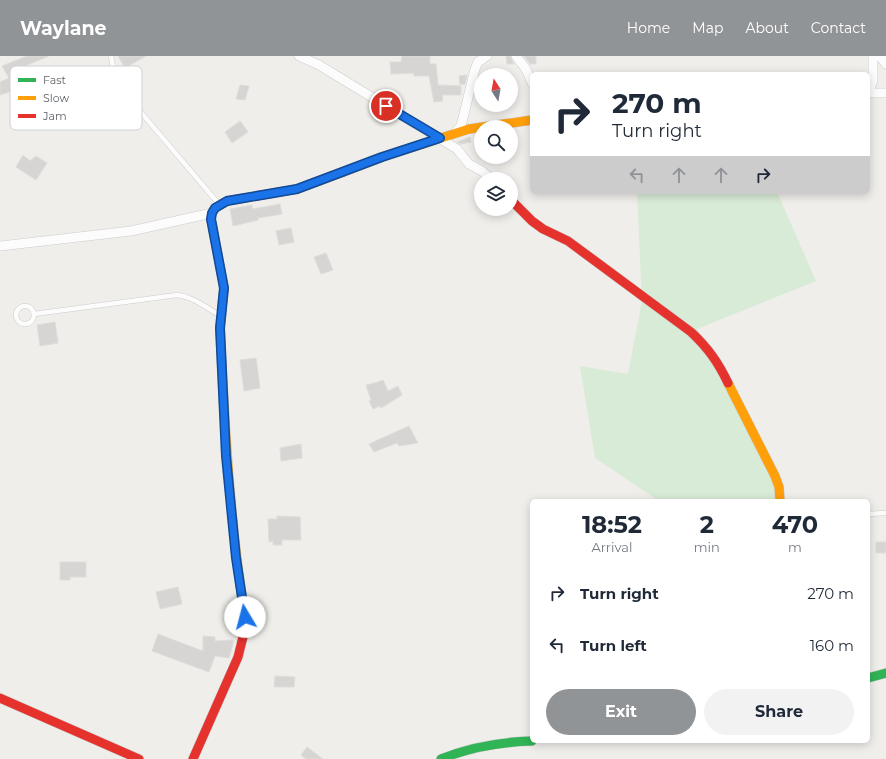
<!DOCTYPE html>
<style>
:root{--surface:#fff;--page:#f2f2f3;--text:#1f2937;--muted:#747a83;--accent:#919496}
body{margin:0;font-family:Montserrat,sans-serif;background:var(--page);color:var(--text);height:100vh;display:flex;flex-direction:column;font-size:15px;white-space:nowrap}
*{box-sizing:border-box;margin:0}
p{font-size:13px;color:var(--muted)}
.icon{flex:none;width:22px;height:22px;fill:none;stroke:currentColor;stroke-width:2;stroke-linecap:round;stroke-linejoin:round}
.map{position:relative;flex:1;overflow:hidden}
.panel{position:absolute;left:530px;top:443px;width:340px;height:244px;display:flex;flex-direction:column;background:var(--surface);border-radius:6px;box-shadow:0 2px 10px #0003}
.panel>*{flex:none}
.top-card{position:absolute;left:530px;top:16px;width:340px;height:122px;border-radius:6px;box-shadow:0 2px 10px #0003;background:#fff;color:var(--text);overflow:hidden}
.needle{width:26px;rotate:349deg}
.fabs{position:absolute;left:474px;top:12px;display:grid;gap:8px}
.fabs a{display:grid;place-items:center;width:44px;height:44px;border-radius:50%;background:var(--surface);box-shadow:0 2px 10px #0003;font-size:20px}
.pin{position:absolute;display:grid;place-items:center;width:34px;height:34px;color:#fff;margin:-17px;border:2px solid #fff;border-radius:50%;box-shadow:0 1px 4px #0007}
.me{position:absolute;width:44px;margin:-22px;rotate:352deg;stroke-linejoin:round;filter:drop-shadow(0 0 3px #0008)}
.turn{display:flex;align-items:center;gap:14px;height:84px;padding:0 16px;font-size:18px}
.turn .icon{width:52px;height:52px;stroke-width:2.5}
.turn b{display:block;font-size:28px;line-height:34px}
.lanes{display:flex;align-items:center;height:38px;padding:0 16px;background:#0003;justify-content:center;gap:20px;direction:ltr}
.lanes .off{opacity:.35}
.eta{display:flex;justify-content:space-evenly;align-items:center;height:68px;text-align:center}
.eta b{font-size:24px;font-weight:700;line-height:28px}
.button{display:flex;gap:8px;margin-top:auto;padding:8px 16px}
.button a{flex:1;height:46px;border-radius:24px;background:var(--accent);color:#fff;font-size:16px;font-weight:700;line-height:46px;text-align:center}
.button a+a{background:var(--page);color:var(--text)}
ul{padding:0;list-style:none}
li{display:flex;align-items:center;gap:12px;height:52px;padding:0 16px}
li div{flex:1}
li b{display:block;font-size:15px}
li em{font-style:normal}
header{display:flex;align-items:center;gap:24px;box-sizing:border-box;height:56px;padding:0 20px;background:var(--accent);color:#fff}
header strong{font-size:19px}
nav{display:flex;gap:22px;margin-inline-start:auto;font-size:14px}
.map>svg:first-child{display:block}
.green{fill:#d8ebd6}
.building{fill:#d6d5d3;stroke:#deddd9}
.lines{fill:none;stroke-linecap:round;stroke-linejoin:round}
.lane-casing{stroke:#cbcccc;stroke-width:5.5}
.street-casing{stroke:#cbcccc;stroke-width:10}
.fast-casing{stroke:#cacacb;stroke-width:10}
.slow-casing{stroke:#cacacb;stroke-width:10}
.jam-casing{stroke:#cacacb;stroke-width:10}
.lane{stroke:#fdfcfc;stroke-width:4.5}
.street{stroke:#fdfcfc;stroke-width:9}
.fast{stroke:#30b455;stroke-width:9}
.slow{stroke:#ff9f0a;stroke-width:9}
.jam{stroke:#e5322d;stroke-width:9}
.route-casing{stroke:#114b97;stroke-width:10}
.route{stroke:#1a73e8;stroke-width:7}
.key{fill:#fff;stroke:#cfd0d2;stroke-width:1}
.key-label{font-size:11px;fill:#5f6368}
</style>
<header>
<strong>Waylane</strong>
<nav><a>Home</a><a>Map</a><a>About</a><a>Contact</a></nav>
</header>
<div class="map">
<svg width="886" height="703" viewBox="0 0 886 703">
<rect width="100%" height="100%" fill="#efeeea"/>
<path class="green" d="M637,136H777L816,225L697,273L763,390L777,445H659L595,402L580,310L628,318L642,245Z"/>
<path class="building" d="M27,0H49L13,15L18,33L0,39V26L9,22L2,10Z
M118,0H146L125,12Z
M402,0H430V8H436L438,29L461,30V39H442L443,45L434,46L429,20H414V17L391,18L390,6H401Z
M506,0H510L514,8H507Z
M524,0H536V8H530Z
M467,19L465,28L460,29L459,20Z
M240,29L249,30L245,44L236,43Z
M387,37L397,38L396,49L387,43Z
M240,65L248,76L232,87L225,76Z
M470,81L471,86L461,88L457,86Z
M23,99L30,105L36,100L47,107L36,124L16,111Z
M280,148L282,158L258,162V164L233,170L230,153L252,149V153Z
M291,172L294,186L279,189L276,175Z
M326,197L333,214L321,218L314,201Z
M55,266L58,287L40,290L37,269Z
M256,302L260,332L244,335L240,304Z
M383,324L388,335L398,330L402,339L381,352L380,350L373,353L369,345L371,344L366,329L378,326Z
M409,370L418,387L399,390L397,387L374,396L369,388Z
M301,388L302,402L281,405L280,392Z
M277,460L300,461L301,484H282V489H273V485L269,486L268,463H277Z
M876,486H886V497H876Z
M60,506H86V521H70V524H60Z
M178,531L182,548L160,553L156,536Z
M158,578L203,595V580L215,581V585L233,584V588L229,602L215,600L209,616L152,595Z
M275,620L295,621L294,631H274Z
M307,691L323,703H306L301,699Z"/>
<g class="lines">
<defs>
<path id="lane" d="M111,0L114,16L122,34L218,147
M16 259a9 9 0 1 1 18 0a9 9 0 1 1-18 0Z
M34,258L177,239C193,241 206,251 219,259
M868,458L886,457"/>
<path id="street" d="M299,0L319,9L457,93L469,108L482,115L491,123
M516,0L526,13L532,27
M880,0L886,8
M868,36L873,25V0
M868,37H886
M455,77L461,70L475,13L478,6L487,0
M0,190L131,175L212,157"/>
<path id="fast" d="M868,622L886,617
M441,703C470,691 500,686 532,685"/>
<path id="slow" d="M343,116L382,101L469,73L532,64
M222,312C226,391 231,469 243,548
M728,327L775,420L779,431L780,445"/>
<path id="jam" d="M511,144L532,165L543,173L568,185L691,276C708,292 718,306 728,327
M222,312L220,272L224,232L211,163L212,157L215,152L227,145L297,133L343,116
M0,642L139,703
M193,703L238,601L246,569L243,548"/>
</defs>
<use href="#lane" class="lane-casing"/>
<use href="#street" class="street-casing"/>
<use href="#fast" class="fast-casing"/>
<use href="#slow" class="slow-casing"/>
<use href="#jam" class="jam-casing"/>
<use href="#lane" class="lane"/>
<use href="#street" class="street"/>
<use href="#fast" class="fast"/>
<use href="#slow" class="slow"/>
<use href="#jam" class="jam"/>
</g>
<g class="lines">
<defs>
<path id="route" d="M245,561L236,502L226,400L220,272L224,232L211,163L212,157L215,152L227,145L297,133L382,101L440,82L386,50"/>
</defs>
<use href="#route" class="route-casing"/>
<use href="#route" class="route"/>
</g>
<rect x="10" y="10" width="132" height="64" rx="6" class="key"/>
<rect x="18" y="22" width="18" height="4" fill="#30b455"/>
<rect x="18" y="40" width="18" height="4" fill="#ff9f0a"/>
<rect x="18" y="58" width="18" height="4" fill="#e5322d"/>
<g class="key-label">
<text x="43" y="28">Fast</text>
<text x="43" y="46">Slow</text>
<text x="43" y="64">Jam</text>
</g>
</svg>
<div class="fabs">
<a><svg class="needle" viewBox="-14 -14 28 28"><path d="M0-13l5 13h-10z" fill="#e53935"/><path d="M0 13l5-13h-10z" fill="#747a83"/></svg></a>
<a><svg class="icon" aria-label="search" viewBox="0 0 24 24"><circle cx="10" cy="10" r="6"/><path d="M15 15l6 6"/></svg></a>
<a><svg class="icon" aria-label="layers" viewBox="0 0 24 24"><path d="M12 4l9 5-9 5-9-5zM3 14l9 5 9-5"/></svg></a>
</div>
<div class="pin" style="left:386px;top:50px;background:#d93025"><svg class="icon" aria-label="arrive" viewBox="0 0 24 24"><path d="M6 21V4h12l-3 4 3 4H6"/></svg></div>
<svg class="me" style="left:245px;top:561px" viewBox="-20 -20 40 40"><circle r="19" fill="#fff"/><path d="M0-13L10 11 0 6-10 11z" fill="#1a73e8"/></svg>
<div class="top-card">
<div class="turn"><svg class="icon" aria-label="right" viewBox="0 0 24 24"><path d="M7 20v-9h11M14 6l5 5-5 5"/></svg><div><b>270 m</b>Turn right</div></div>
<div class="lanes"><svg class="icon off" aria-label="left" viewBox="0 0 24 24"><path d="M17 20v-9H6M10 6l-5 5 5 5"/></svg><svg class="icon off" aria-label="ahead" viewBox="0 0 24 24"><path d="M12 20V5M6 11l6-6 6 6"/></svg><svg class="icon off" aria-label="ahead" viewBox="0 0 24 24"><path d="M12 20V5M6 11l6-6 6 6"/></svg><svg class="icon" aria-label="right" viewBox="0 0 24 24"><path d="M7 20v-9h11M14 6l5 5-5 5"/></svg></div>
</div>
<section class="panel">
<div class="eta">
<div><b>18:52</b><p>Arrival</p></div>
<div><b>2</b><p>min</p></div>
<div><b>470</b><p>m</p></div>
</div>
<ul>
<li><svg class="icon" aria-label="right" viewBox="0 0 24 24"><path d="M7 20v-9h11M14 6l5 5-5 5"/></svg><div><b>Turn right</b></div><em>270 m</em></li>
<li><svg class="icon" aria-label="left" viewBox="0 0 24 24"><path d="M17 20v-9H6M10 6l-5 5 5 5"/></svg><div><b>Turn left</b></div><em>160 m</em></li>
</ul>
<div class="button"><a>Exit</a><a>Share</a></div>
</section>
</div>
